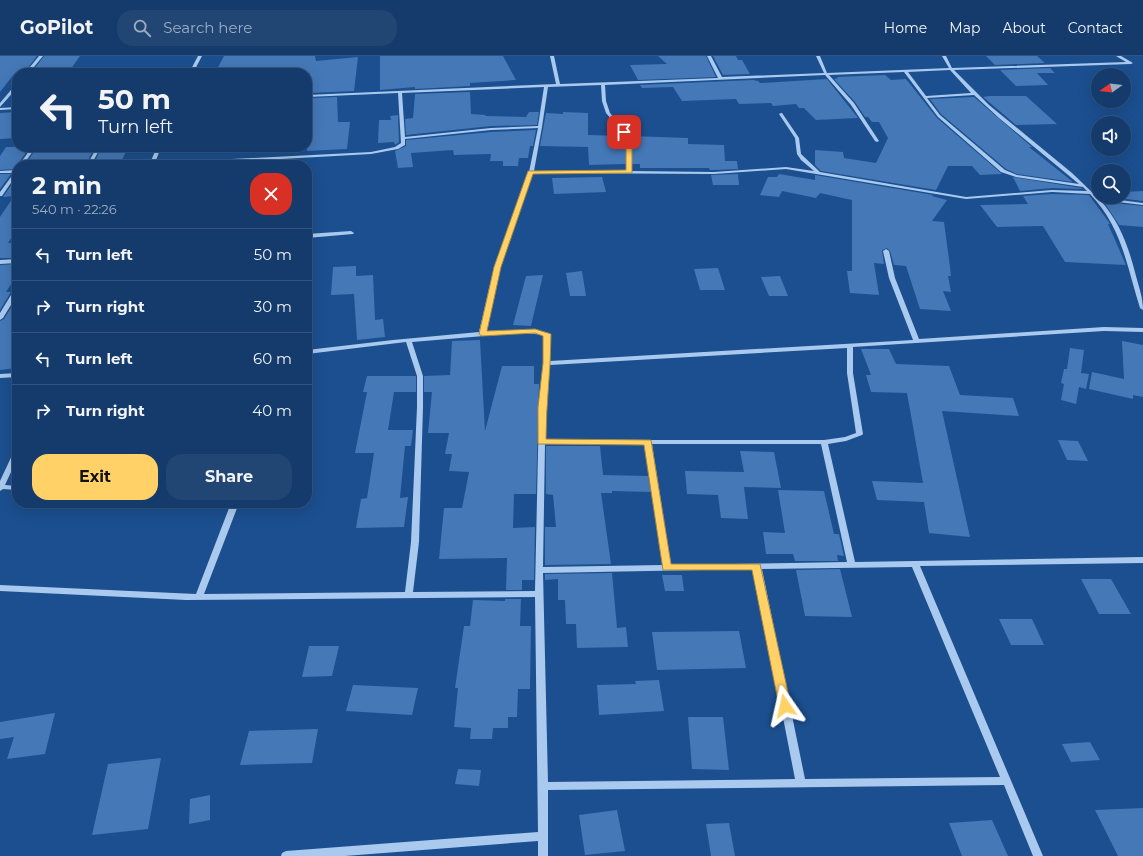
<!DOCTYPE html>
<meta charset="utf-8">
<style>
:root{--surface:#143b6b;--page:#214673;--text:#f1f3f6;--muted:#9dadc1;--line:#33557e;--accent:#ffd166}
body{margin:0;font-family:Montserrat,sans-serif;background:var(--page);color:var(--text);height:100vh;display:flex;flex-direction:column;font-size:15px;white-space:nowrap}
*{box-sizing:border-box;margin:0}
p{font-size:13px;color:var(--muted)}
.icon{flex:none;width:22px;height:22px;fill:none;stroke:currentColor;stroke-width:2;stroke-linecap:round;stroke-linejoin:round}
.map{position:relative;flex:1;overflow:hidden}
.details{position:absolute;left:12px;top:104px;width:300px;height:348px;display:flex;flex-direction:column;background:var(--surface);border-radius:16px;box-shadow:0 4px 16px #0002,0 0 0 1px var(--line)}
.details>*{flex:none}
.guide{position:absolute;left:12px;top:12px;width:300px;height:84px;border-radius:16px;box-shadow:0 4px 16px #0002,0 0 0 1px var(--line);background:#143b6b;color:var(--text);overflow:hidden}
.needle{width:26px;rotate:256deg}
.fabs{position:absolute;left:1091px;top:12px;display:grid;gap:8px}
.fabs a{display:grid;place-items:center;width:40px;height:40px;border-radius:50%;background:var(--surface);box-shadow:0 4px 16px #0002,0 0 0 1px var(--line);font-size:20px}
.pin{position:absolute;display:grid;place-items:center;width:34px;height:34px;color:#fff;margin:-17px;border-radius:8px;box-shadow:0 2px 6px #0006}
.me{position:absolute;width:44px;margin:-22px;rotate:349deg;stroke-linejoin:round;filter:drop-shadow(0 0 3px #0008)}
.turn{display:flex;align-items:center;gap:14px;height:84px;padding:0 20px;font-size:18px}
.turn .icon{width:52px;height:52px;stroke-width:2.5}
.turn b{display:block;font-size:28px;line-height:34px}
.round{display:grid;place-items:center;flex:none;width:42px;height:42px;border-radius:16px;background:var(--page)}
.summary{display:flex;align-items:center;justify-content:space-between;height:68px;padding:0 20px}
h1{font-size:24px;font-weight:700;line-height:30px}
.primary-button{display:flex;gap:8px;margin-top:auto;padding:8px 20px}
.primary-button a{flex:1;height:46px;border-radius:16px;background:var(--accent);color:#111;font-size:16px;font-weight:700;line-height:46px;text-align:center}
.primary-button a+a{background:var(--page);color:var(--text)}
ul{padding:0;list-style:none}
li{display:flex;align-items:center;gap:12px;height:52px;padding:0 20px;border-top:1px solid var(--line)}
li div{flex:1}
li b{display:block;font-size:15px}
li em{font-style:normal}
header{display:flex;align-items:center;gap:24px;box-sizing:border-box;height:56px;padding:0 20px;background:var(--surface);border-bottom:1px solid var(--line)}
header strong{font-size:19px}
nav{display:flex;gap:22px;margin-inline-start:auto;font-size:14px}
.search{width:280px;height:36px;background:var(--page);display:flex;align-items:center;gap:10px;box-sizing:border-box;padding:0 14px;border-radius:16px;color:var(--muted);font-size:15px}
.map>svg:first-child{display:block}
.building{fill:#4478b7}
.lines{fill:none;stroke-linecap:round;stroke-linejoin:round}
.minor{fill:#a9c9ee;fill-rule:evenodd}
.route{fill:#ffd166;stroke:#a68842}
</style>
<header>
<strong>GoPilot</strong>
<div class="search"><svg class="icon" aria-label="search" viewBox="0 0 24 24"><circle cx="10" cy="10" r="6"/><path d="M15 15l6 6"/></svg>Search here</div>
<nav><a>Home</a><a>Map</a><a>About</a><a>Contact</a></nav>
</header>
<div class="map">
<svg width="1143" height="800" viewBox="0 0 1143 800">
<rect width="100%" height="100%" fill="#1b4f8f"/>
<path class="building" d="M0,0H37L24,17H15L0,36Z
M44,0H80L68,17H31Z
M224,0H315L316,5L358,1L354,35L309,37L310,17H215Z
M380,0H503L516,24L470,27V30L415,33V31L380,34Z
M658,0H706L716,21L638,24L630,9L667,8Z
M713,0H736L738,4H742L750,18L723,19Z
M986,0H1037L1045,7L995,9Z
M1050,12L1055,17H1037L1048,29L1016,30L1000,14Z
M885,19L891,24L906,23L937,62L1002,118L980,119L972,110H948L936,134L821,115L815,109V94L843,96L844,102L876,107L888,82L879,66H872L868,61H865L855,46L834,23L838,22L837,21Z
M827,23L858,62L816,64L804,52H799L796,48L773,50L771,47L739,48L736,43L682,45L673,31L642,32L640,29L753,24L758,25L760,27Z
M470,36L471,58L486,59L485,60L526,61L529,56H539L537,69L491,70L406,79L405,63L413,62L415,38Z
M989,40H1026L1057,68L1016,69L983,41Z
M337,41L338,66H350L347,93L307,95V55H310V42Z
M974,41L1032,91H1029L1073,126L1017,118L1006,113L941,58L930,43Z
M17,56V82L0,83V57Z
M563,56L588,57V79L622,80L626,86V108L589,109L588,91L540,90L546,57L563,58Z
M398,59L399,86L395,89L394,86L378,87L379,64H391L390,60Z
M536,74L533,90H530L528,102H519L518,110H503V105H490L491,98L454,99L453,94L411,97L413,111L398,112L395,95L406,90V84L491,76Z
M630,80L688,82V88L724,89L725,105H737L738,113L714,114H710L709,112H640V108H632V86Z
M6,91H30L17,109V113L0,114V100Z
M37,91H95L86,108L25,109Z
M102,91H128L121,106L94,107Z
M0,118H11L0,133Z
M738,118L739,129H713L711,119Z
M779,118L815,124V119L933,139L932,140L947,144L932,165L944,166L950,211L951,220H948L951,236L943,235L951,255L920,253L906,210L894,209L890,195L887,192L882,194L884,208L874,207L879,239L850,237L847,215H852V144L820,137L816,142L782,135L779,141L760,139L768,121H777Z
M17,121V173L8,187H17V202H0V161L14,140L3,141Z
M602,121L606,136L554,138L552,122Z
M1013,121L1081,132L1083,133L1052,132L1020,135Z
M1143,135V145L1109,141H1124V136Z
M1052,138L1089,139L1108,165L1110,168H1108L1126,209L1065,206L1043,170L997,171L980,149L1028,148L1023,140Z
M1104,146L1143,150V171L1119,169Z
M17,208V219L6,236H11L0,254V209Z
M356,210V220L373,219L375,264L383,263L385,281L357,284L354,238L331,239L333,211Z
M718,212L725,234H700L694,213Z
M582,215L586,240H570L566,217Z
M543,219L531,270L513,269L526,220Z
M780,220L788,240H769L761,221Z
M17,242V312L0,314V265L4,263Z
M480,284L485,375L502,310H534V328H539L536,438H514L513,472L535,471L534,524H522V534H506L507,502L439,503L444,452H462L469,416L449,415L452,398H445L449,377H428L432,336H424V320L450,319L452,285Z
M1122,285L1143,289V341L1133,339V343L1089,333L1092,316L1124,323Z
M1070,292L1084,294L1081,317L1089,318L1086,333L1079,331L1076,348L1061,344L1064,328L1061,327L1064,313H1067Z
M861,293H889L896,308L949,310L960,339L1013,342L1019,360L942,355L970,481L929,477L924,446L877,444L872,425L923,427L907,337L871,336L866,319H871Z
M367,320H416V336H394L388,374H413L411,390H405L400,442L408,441L404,471L356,472L361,443L367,442L374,397H355L367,336H363Z
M1058,384L1078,385L1088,405L1067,404Z
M546,390H600L603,419L648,420L651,436L612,435V437H601L611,508L545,509V471H556L553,439L546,438Z
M740,395L774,396L781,432L744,431L748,463L721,462L718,439L687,438L685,415L744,416Z
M778,434L824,435L834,478H839L844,500L837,499L838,505H795L793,498H766L763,476L785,477Z
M840,513L852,561L805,560L796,514Z
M612,517L617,572L626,571L628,591L577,592L576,568H566L565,544H558V523L545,524V518Z
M662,519H682L684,535H665Z
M1081,523H1111L1131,558H1099Z
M505,543H521L520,570H531L530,633H518L517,661H508V672H493L492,683H470L471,672L454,671L458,632H455L464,570H470L473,544L505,545Z
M999,563H1032L1044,589H1011Z
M739,575L746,612L657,614L652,576Z
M309,590H339L332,620L302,621Z
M659,624L664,655L599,659L597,629L636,628L635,625Z
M353,629L418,632L412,659L346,655Z
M55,657L45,698L7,703L14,681L0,683V666Z
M688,661H723L729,714L692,713Z
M318,673L312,707L240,709L249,675Z
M1090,686L1100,704L1071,706L1062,688Z
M161,702L148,773L92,779L108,708Z
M458,713L481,714L479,730L455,728Z
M210,739V764L189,768L190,743Z
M1143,752V800H1118L1095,754Z
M617,754L625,795L585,799L579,759Z
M992,764L1008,800H962L949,767Z
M729,767L735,800H711L706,768Z"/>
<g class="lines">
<path class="minor" d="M39,0H43L29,17H25Z
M198,0H202L193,17H189Z
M550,0H554L560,28L718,22L707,0H711L722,21L824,17L816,0H820L827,17L949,12L942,0H946L952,12L1126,6L1116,0H1121L1133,7L1131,8L954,14L989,49L1072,117L1097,141L1143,147V149L1100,144C1120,166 1129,192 1136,220C1139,231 1143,242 1143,254L1140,252C1127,211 1122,171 1090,138L1052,136L966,143L786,113L714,118L533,117L500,211L486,276L534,274L549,277L550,305L913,284L889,222L883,195L886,193L889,195L895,222L919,283L1104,271L1143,272V276L1104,275L853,291V317L863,378L862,379L846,385L828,388L855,506L1143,501V507L920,510L1043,800H1033L1004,729L548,734V800H538V785L345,800H281L282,797L286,795L538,776L535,541L186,544L0,535V529L196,538L231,447H239L204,538L405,536L411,486L417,351V320L406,286L307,298V294L393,284L479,276L494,211L529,116L538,72L491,74L405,83V89L398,93L371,98L170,109H142L144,108L150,107L157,91H161L155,107L371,96L395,91L401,87L398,37L307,41V39L556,28ZM950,14L971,37L926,40L908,16ZM904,16L938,61L1001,116L1016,121L1083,131L1087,135L1052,134L966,141L820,116L801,98L799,82L782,57H781L779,58L795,82L797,98L801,104L814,115L786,111L714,116L631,115V86L626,75L610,57L606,45L605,29L825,19L851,49L875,85L877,86L879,85L854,47L829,19ZM601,29L602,45L606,57L622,76L627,86V115H534L542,71L548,31ZM544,31L538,70L491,72L405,81L402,37ZM974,39L999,62L1079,128L1017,119L1005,114L940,59L927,42ZM508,278H534L544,279V307L539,351L535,535L413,536L419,486L423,351V320L412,286ZM847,292V317L856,377L845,381L824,384H545V351L550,309ZM545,388H645L663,509L543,511ZM652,388H821L847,506L671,509ZM912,511L1000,721L805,723L762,513ZM754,513L795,723L548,726L543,517Z
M16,28H17V32L0,51V47Z
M17,51V53L0,54V52Z
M32,91H36L23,109H19Z
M97,91H101L91,109H87Z
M17,114V118L2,140H0V136L14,117H0V115Z
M351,175L354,177L353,178L307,182V178Z
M17,203V207L0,208V204Z
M17,232V239L3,262L0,264V257L14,234Z
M17,317V321L0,322V318Z
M15,393H17V403L5,429L17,430V434L3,433L0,435V425Z"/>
</g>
<path class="route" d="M623,75H626L632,86V117L533,118L501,211L487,275L535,273L551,278C551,313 546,348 546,383L651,384L671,508H760L791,650L789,653H781L779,650L752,514H663L644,389L538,388V351L543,307V280L535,277L482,280L479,278L494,211L528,115L626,114V86Z"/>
</svg>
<div class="fabs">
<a><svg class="needle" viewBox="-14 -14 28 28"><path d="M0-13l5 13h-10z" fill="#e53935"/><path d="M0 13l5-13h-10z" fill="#9dadc1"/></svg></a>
<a><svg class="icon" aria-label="sound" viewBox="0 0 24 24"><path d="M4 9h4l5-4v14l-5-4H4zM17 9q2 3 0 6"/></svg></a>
<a><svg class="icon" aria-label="search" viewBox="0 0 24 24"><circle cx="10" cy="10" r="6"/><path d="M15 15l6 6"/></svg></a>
</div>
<div class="pin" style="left:624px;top:76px;background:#d93025"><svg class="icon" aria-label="arrive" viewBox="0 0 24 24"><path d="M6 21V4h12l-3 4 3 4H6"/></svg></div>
<svg class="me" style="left:785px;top:650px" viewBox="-20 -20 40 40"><path d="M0-17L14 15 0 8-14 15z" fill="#ffd166" stroke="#fff" stroke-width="4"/></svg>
<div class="guide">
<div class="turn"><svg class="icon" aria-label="left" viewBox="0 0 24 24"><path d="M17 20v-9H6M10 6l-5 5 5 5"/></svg><div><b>50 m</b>Turn left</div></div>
</div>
<section class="details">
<div class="summary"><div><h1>2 min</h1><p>540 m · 22:26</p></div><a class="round" style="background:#d93025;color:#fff"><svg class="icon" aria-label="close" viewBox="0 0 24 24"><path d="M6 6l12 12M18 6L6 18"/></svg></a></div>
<ul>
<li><svg class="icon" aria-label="left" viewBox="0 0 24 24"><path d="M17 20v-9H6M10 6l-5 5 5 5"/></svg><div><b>Turn left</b></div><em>50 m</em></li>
<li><svg class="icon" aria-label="right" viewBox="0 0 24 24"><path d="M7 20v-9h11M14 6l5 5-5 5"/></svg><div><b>Turn right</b></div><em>30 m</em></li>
<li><svg class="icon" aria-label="left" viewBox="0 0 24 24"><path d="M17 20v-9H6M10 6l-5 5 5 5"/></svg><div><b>Turn left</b></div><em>60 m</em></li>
<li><svg class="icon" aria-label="right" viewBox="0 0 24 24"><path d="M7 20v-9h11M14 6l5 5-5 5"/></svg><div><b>Turn right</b></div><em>40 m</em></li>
</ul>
<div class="primary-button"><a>Exit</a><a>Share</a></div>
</section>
</div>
